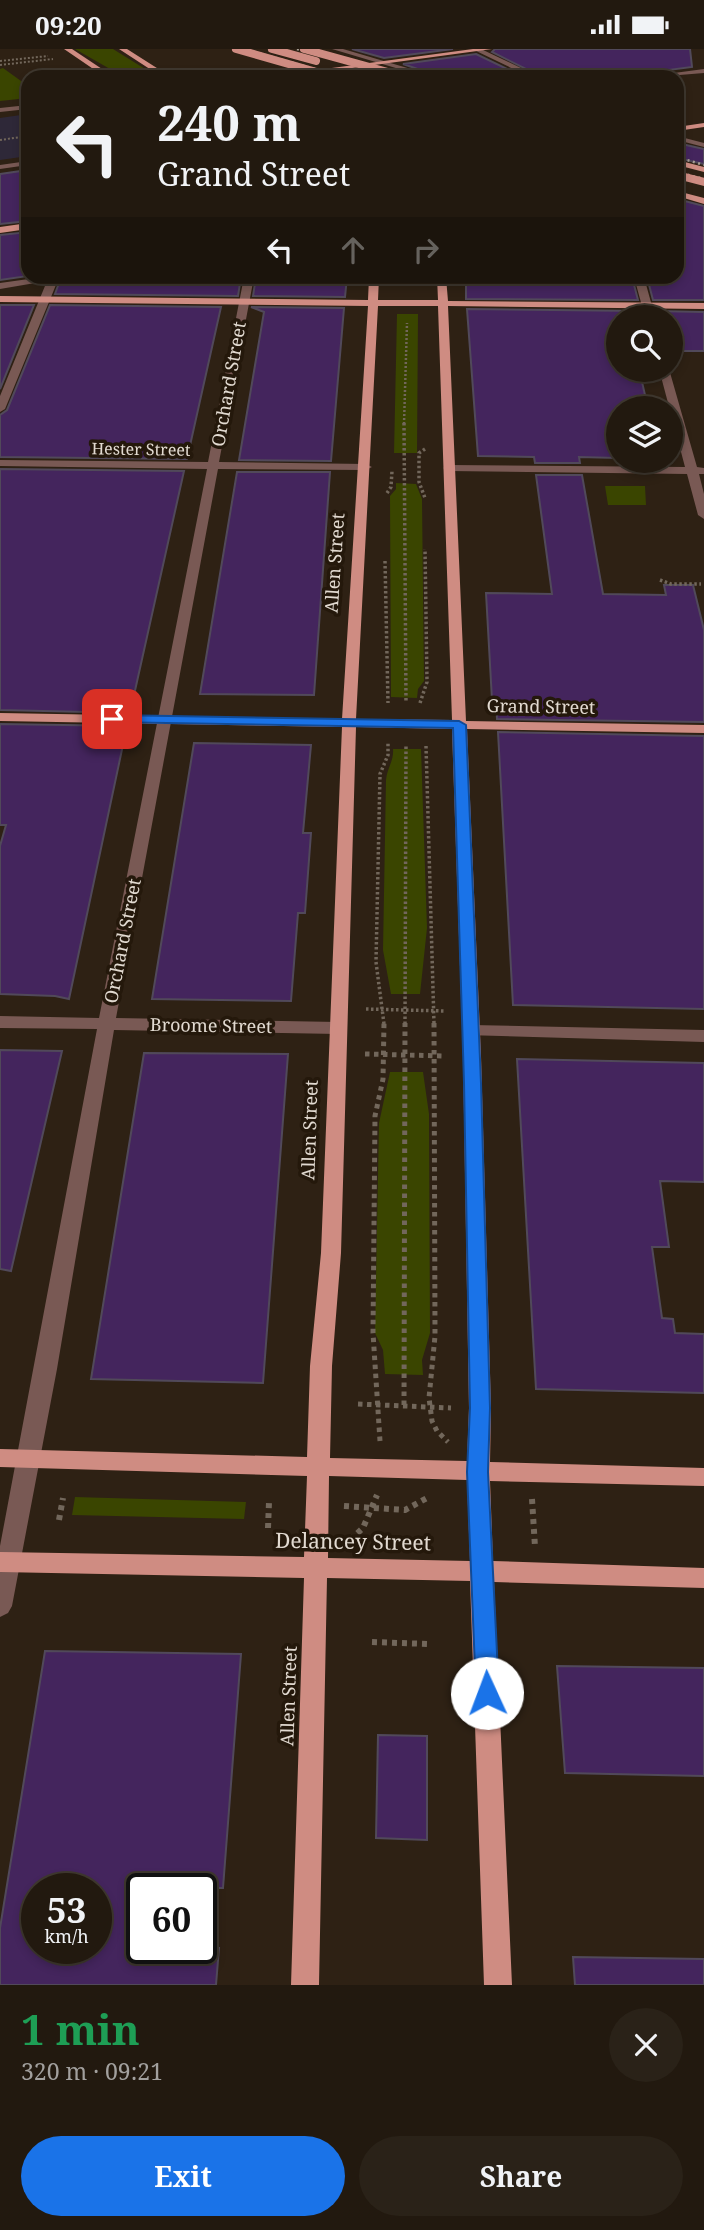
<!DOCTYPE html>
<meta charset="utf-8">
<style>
:root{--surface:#22190f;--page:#2a2218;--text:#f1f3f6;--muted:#a2a09e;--line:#3f382f;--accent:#1a73e8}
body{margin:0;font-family:"Noto Serif",serif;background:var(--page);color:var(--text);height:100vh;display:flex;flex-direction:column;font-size:26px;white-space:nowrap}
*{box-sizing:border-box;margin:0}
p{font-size:23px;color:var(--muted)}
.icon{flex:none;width:38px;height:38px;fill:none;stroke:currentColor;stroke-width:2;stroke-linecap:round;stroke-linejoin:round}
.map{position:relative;height:1936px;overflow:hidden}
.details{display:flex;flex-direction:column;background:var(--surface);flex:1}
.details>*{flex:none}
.guide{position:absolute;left:21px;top:21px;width:663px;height:214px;border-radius:21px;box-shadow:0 4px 10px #0003,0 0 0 2px var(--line);background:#22190f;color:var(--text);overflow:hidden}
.fabs{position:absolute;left:606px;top:256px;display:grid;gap:14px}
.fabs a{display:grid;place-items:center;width:77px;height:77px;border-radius:50%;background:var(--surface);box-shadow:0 4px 10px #0003,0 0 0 2px var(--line);font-size:35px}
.speed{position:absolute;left:21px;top:1824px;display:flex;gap:14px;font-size:35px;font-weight:700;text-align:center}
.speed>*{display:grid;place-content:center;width:91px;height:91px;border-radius:50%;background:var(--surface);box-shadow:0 4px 10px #0003,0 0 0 2px var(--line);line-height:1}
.speed small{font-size:18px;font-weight:400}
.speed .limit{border:4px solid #111;border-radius:10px;background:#fff;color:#111}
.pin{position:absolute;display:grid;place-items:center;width:60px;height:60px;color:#fff;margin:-30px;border-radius:14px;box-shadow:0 4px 10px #0006}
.me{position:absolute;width:77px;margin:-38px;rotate:358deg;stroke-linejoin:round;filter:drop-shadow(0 0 5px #0008)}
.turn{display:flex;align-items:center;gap:24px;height:147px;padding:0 21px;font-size:32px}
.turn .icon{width:91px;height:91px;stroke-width:2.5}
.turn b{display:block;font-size:49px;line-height:60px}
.lanes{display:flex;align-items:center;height:66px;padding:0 21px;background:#0003;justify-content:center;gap:35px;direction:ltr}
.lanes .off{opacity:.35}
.round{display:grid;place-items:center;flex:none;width:74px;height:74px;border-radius:37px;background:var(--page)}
.head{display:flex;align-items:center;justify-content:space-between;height:119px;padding:0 21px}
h1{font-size:42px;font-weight:700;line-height:52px;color:#1e9e55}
.cta{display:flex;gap:14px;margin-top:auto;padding:14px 21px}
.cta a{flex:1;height:80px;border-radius:42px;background:var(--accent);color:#fff;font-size:28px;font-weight:700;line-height:80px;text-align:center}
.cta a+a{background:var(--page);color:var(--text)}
.status{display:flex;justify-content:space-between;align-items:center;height:49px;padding:0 35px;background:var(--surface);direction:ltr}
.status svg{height:19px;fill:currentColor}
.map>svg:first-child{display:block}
.education{fill:#2e2838}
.green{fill:#3a4500}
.building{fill:#44255d;stroke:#51495a;stroke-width:2;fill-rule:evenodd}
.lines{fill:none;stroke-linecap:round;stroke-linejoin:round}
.path-far4{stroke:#72675b;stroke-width:2;stroke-dasharray:2 2;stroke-linecap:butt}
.path-far3{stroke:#72675b;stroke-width:2.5;stroke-dasharray:2 2;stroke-linecap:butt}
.path-far2{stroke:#72675b;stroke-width:3.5;stroke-dasharray:2.5 2.5;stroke-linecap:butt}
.path-far1{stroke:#72675b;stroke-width:5;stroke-dasharray:4.5 4.5;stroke-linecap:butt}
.path{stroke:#72675b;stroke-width:6;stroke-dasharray:5 5;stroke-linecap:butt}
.minor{fill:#795954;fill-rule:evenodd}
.major{fill:#cf8c82;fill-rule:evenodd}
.rail{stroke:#a79d93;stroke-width:2.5;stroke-dasharray:2 3.5;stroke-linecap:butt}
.major-bridge{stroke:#cf8c82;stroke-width:8}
.route{fill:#1a73e8;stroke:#114b97;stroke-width:2}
.labels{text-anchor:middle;stroke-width:7;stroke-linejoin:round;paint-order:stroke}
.far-street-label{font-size:16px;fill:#e2dad1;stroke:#24180b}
.street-label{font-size:18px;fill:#e2dad1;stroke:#24180b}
.near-street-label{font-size:21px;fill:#e2dad1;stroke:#24180b}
</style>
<div class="status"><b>09:20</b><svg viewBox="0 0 49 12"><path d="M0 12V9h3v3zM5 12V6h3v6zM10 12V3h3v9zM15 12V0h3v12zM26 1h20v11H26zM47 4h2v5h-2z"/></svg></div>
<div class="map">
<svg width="704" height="1936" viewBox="0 0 704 1936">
<rect width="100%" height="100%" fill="#2e2114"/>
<path class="education" d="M28,65V107L0,111V69Z"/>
<path class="green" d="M75,0H113L158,28H124Z
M3,19L28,37V49L0,52V20Z
M397,265H418L417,404H394Z
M396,434L416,435L422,450L424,632L418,640L417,649L391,648L390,447L396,440Z
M605,437H645L646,456H608Z
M393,700H421L427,879L420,945H391L383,901L386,731C387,719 394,712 393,700Z
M390,1023H423L429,1065L430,1284L422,1311L423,1326L385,1325L383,1301L375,1284L379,1074Z
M75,1448L246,1453L244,1470L72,1466Z"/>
<path class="building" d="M352,0H453L384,9Z
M495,0H690L692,18L615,28H542L492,3Z
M476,5L524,28H441L403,15Z
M677,94L704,100V115L677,109Z
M28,121V172L0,175V125Z
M677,150L704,157V251H653L647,228H677Z
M28,183V227L0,231V186Z
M103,228H241L238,247L55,245L59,234Z
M256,228H347L345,248L253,247Z
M507,228H632L638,251L466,250V229Z
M0,256H34L0,340Z
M50,256L221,258L187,410L0,408V366L7,361Z
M251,258L344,259L331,412L239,411L264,263Z
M467,260L641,262L642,268H618V320H639L648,359H618V409L579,408L580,414H535L534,408L478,407Z
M656,262L704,263V302H670V268H657Z
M0,420L184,422L130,664L0,661Z
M237,423H330L314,646L200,645Z
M536,426H582L603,545L666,546L664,536H693L704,581V673L497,670L496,651H492L486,544L552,545Z
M0,675L127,677L69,950L55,947L0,945V797L6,776H0Z
M498,683L704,687V960L513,956Z
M194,694L311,696L303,784H311L305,864H298L291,952L152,950Z
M0,1001L62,1002L11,1222L0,1220Z
M144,1004L288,1005L263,1334L91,1330Z
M517,1010L704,1014V1133L660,1132L669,1198H652L662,1269L673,1270L675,1284L704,1285V1344L536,1340Z
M45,1602L241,1605L223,1839H142V1899H219L216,1936H0V1879ZM37,1839H96V1899H37Z
M557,1617L704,1619V1727L565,1724Z
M378,1686L427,1687V1791L376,1789Z
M573,1908L704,1910V1936H575Z"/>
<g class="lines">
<path class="path-far4" d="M0,12L48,7
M0,16L53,10
M0,91L28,87"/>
<path class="path-far3" d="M404,375L407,274"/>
<path class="path-far2" d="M404,374L406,654
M425,400L419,404V433L425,449
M387,444L391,438L392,422
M385,512L388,654
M660,531L671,535H701
M420,654L427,633L425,500
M426,697L434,975
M366,960L444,962
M384,975L376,913L380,725L388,706V694
M405,975L406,696"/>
<path class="path-far1" d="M434,974L435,1287L429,1349L432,1372L437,1382L448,1393
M365,1005L445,1007
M358,1355L451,1359
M404,1356L405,974
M380,1392L373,1284L375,1067L383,1030L384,974"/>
<path class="path" d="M532,1450L535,1498
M344,1457L405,1461L427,1449
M59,1471L63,1449
M268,1479L269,1453
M350,1491L363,1479L377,1446
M372,1593L428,1595"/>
<path class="minor" d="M332,0H343L438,28H426Z
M472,0H481L540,28H530Z
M704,20V24L655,28L659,26Z
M28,56V60L0,63V59Z
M677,87L704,94V98L677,91Z
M28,112V116L0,120V116Z
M43,228H63L58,231L5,360L0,363V347L47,232L0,240V234Z
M244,228H254L219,413L366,415L372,418L366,421L218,420L116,969L338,973L347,979L338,985L114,981L57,1320L12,1557L8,1564L0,1568V1497L97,980L0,979V967L99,969L207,420L0,417V411L208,413Z
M634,228H644L655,268H645Z
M659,320H669L697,418L704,419V425H699L704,445V470L698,466L687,425L449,422L443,419L449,416L685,418Z
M471,976L704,981V993L465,986L462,982L465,978Z"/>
<path class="major" d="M64,0H72L114,28H105Z
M119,0H127L171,28H162Z
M473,0H492L286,28H265Z
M704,74V78L677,82V78Z
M677,111L704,118V123L677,116Z
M677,142L704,149V155L677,147Z
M28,174V180L0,184V178Z
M369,228H379L378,251H438L437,228H446L448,252L704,254V260L448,257L466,672L704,676V684L467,680L481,1007L491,1359L490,1413L704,1419V1437L490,1432L493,1512L704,1519V1539L494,1533L512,1936H484L470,1532L327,1529L319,1936H291L304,1529L0,1523V1503L304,1508L307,1427L0,1418V1400L307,1408L310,1317L321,1204L342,678L0,672V664L342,670L368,257L0,253V247L368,251ZM378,257H438L452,671L356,670ZM356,678L452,680L463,1007L469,1359L467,1412L330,1409L332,1317L341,1204ZM329,1427L467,1431L470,1512L328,1509Z"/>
<path class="rail" d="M244,0L343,28
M297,0L399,28
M677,108L704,116
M677,123L704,130"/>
<path class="major-bridge" d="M236,0L334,28
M272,0L316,12
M304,0L406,28
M677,126L704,133"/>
</g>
<path class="route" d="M112,666L459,672L466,676L481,1034L490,1359L488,1423L499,1644L495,1651L487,1654L479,1651L476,1644L467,1423L470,1359L464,1034L453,679L107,673L105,670Z"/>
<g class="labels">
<g class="far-street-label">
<text transform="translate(141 400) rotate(1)" y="6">Hester Street</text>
</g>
<g class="street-label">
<text transform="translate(229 335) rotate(-80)" y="6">Orchard Street</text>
<text transform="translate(335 514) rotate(-86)" y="6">Allen Street</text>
<text transform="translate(541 658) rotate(1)" y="6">Grand Street</text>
<text transform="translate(123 892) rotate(-79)" y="6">Orchard Street</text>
<text transform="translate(211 977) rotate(1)" y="6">Broome Street</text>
<text transform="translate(310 1081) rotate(-88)" y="6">Allen Street</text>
<text transform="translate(289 1647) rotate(-88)" y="6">Allen Street</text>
</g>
<g class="near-street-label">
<text transform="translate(353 1493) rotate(1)" y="7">Delancey Street</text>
</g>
</g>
</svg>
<div class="fabs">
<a><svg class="icon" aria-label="search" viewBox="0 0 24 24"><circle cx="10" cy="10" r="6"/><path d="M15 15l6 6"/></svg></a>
<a><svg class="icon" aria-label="layers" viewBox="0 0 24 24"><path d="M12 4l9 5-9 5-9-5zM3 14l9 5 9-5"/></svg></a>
</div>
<div class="speed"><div>53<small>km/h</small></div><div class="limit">60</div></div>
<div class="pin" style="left:112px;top:670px;background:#d93025"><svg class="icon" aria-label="arrive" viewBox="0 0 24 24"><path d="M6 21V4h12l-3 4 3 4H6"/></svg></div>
<svg class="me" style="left:487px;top:1644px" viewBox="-20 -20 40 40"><circle r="19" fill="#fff"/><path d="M0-13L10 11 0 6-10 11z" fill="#1a73e8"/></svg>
<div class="guide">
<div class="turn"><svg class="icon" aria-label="left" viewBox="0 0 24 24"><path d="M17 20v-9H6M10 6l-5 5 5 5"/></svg><div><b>240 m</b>Grand Street</div></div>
<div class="lanes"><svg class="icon" aria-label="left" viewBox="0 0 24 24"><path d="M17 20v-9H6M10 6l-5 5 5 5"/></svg><svg class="icon off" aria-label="ahead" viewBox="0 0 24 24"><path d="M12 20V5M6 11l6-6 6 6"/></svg><svg class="icon off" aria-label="right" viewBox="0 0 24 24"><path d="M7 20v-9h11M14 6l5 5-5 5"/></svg></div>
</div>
</div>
<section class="details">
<div class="head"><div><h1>1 min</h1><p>320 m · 09:21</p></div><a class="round"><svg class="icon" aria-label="close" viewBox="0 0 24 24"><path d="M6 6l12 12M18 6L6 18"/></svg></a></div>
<div class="cta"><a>Exit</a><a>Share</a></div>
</section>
